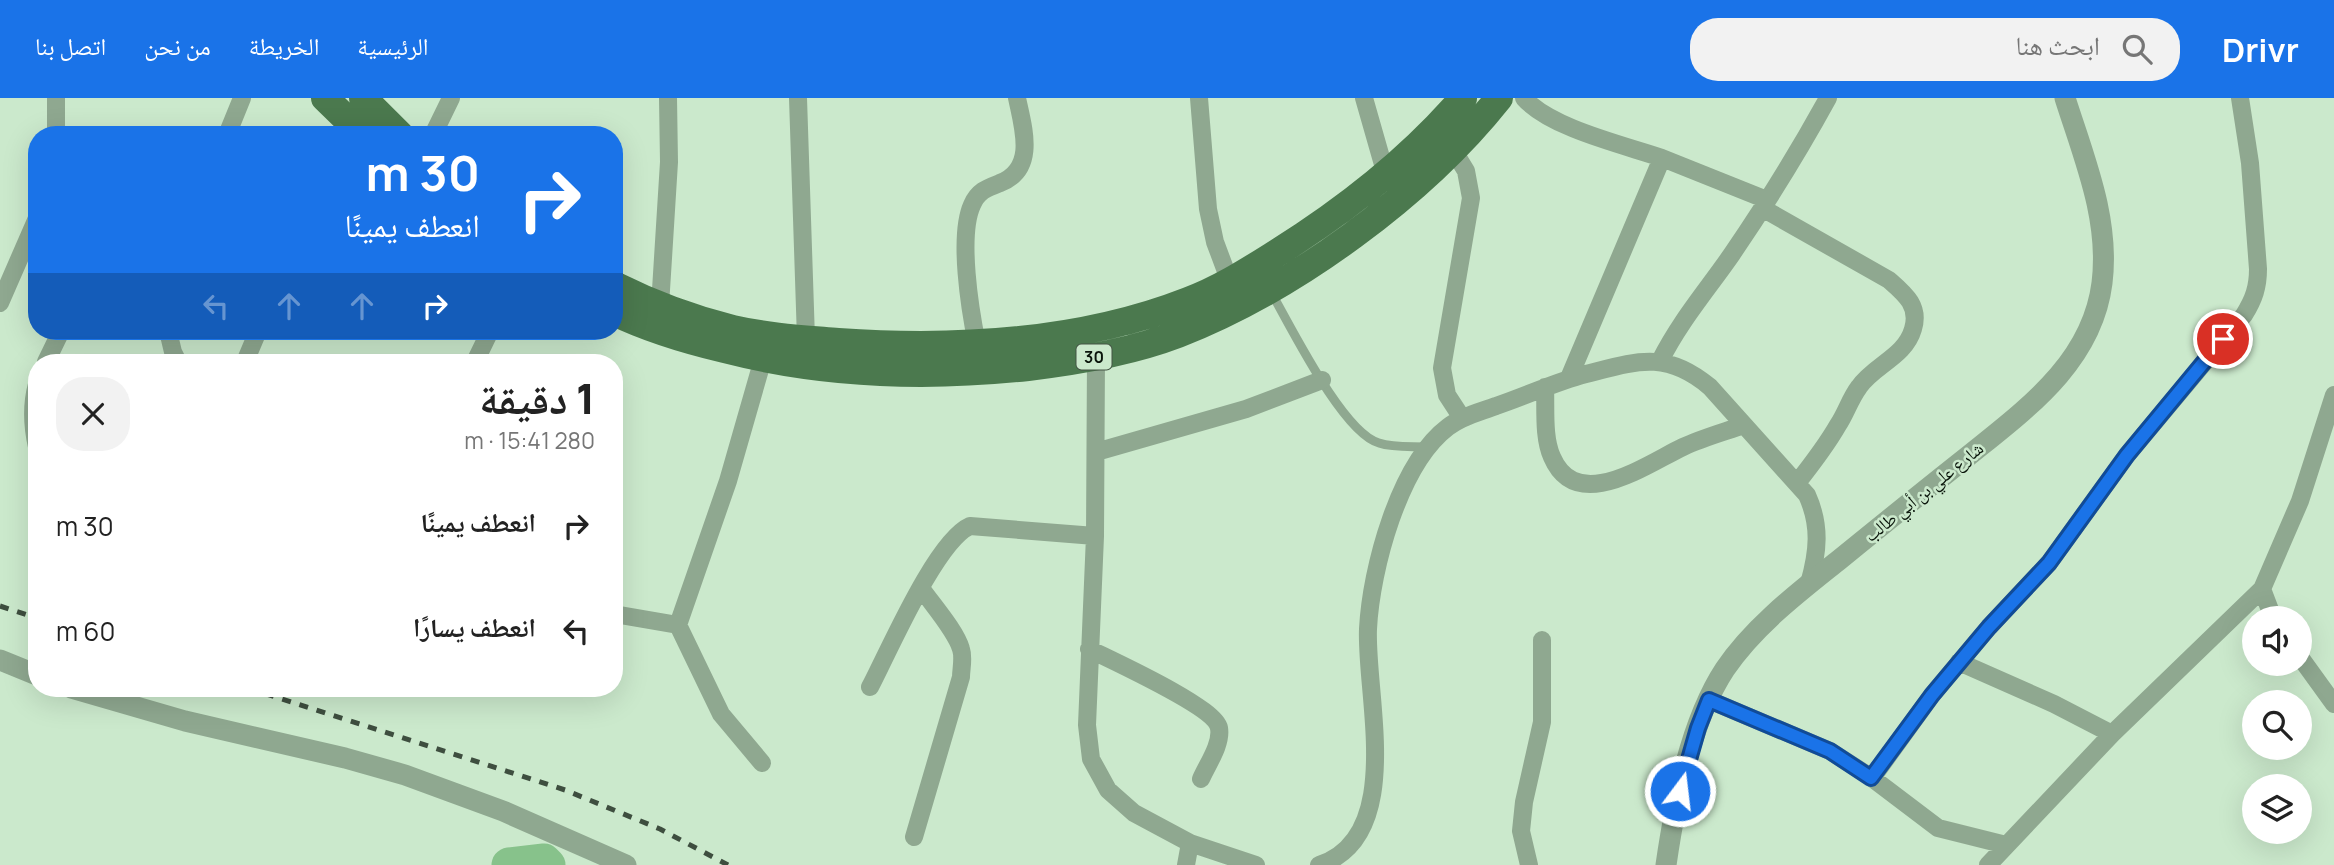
<!DOCTYPE html>
<html lang="ar">
<meta charset="utf-8">
<style>
:root{--surface:#fff;--page:#f2f2f2;--text:#222;--muted:#767676;--accent:#1a73e8}
body{margin:0;font-family:Manrope,"Noto Naskh Arabic",sans-serif;background:var(--page);color:var(--text);direction:rtl;height:100vh;display:flex;flex-direction:column;font-size:26px;white-space:nowrap}
*{box-sizing:border-box;margin:0}
p{font-size:23px;color:var(--muted)}
.icon{flex:none;width:38px;height:38px;fill:none;stroke:currentColor;stroke-width:2;stroke-linecap:round;stroke-linejoin:round}
.map{position:relative;flex:1;overflow:hidden;direction:ltr}
.sheet{position:absolute;left:28px;top:256px;width:595px;height:343px;display:flex;flex-direction:column;background:var(--surface);border-radius:28px;box-shadow:0 7px 28px #0002;direction:rtl}
.sheet>*{flex:none}
.guide{position:absolute;left:28px;top:28px;width:595px;height:214px;border-radius:28px;box-shadow:0 7px 28px #0002;direction:rtl;background:#1a73e8;color:#fff;overflow:hidden}
.controls{position:absolute;left:2242px;top:508px;display:grid;gap:14px}
.controls a{display:grid;place-items:center;width:70px;height:70px;border-radius:50%;background:var(--surface);box-shadow:0 7px 28px #0002;font-size:35px}
.pin{position:absolute;display:grid;place-items:center;width:60px;height:60px;color:#fff;margin:-30px;border:4px solid #fff;border-radius:50%;box-shadow:0 2px 7px #0007}
.me{position:absolute;width:77px;margin:-38px;rotate:15deg;stroke-linejoin:round;filter:drop-shadow(0 0 5px #0008)}
.turn{display:flex;align-items:center;gap:24px;height:147px;padding:0 28px;font-size:32px}
.turn .icon{width:91px;height:91px;stroke-width:2.5}
.turn b{display:block;font-size:49px;line-height:60px}
.lanes{display:flex;align-items:center;height:66px;padding:0 28px;background:#0003;justify-content:center;gap:35px;direction:ltr}
.lanes .off{opacity:.35}
.round{display:grid;place-items:center;flex:none;width:74px;height:74px;border-radius:28px;background:var(--page)}
.headline{display:flex;align-items:center;justify-content:space-between;height:119px;padding:0 28px}
h1{font-size:42px;font-weight:800;line-height:52px}
ul{padding:0;list-style:none}
li{display:flex;align-items:center;gap:21px;height:105px;padding:0 28px}
li div{flex:1}
li b{display:block;font-size:26px}
li em{font-style:normal}
header{display:flex;align-items:center;gap:42px;box-sizing:border-box;height:98px;padding:0 35px;background:var(--accent);color:#fff}
header strong{font-size:33px}
nav{display:flex;gap:38px;margin-inline-start:auto;font-size:24px}
.search{width:490px;height:63px;background:var(--page);display:flex;align-items:center;gap:18px;box-sizing:border-box;padding:0 24px;border-radius:28px;color:var(--muted);font-size:26px}
.map>svg:first-child{display:block}
.lines{fill:none;stroke-linecap:round;stroke-linejoin:round}
.river{stroke:#87c28b;stroke-width:35}
.service{stroke:#8fa890;stroke-width:9}
.minor{stroke:#8fa890;stroke-width:18}
.tertiary{stroke:#8fa890;stroke-width:21}
.primary{stroke:#4b794e;stroke-width:28}
.rail{stroke:#3e4e3f;stroke-width:5;stroke-dasharray:9 9;stroke-linecap:butt}
.route-casing{stroke:#114b97;stroke-width:18}
.route{stroke:#1a73e8;stroke-width:12}
.labels{text-anchor:middle;stroke-width:5;stroke-linejoin:round;paint-order:stroke}
.shield{fill:#cbe9cc;stroke:#445545;stroke-width:2}
.shield-label{font-size:16px;font-weight:bold;fill:#0a150b}
.street-label{font-size:18px;fill:#0a150b;stroke:#cbe9cc}
</style>
<header>
<strong>Drivr</strong>
<div class="search"><svg class="icon" aria-label="search" viewBox="0 0 24 24"><circle cx="10" cy="10" r="6"/><path d="M15 15l6 6"/></svg>ابحث هنا</div>
<nav><a>الرئيسية</a><a>الخريطة</a><a>من نحن</a><a>اتصل بنا</a></nav>
</header>
<div class="map">
<svg width="2334" height="767" viewBox="0 0 2334 767">
<rect width="100%" height="100%" fill="#cbe9cc"/>
<g class="lines">
<path class="river" d="M509,767L544,763L548,767"/>
<path class="service" d="M1272,196C1291,229 1343,335 1379,345C1394,350 1412,348 1428,349"/>
<path class="minor" d="M56,0V37
M798,0L806,241
M1199,0L1208,111L1215,144L1230,184
M1364,0L1386,77
M1524,0C1550,30 1624,47 1662,60L1569,280
M227,37L242,0
M433,37L451,0
M1452,50L1466,73L1471,100L1442,270L1447,297L1462,320
M1662,60L1767,102
M1762,110L1889,182C1905,196 1920,208 1913,231C1905,259 1874,267 1859,289C1850,301 1846,315 1838,327C1826,348 1812,366 1797,385
M0,205L37,120
M660,208L669,64L668,0
M168,233L173,254L178,264
M977,246C970,212 958,138 972,107C978,93 987,90 1000,85C1037,71 1023,29 1017,0
M1096,259L1095,438L1087,627L1091,661L1108,692L1134,715L1190,745L1256,767
M1660,263C1680,223 1707,192 1732,156C1766,106 1799,53 1828,0
M46,264L61,233
M245,264L258,233
M475,264L490,233
M37,286C31,308 32,327 37,349
M1545,289C1546,311 1543,339 1552,359C1577,417 1647,366 1683,349C1702,340 1724,334 1744,327
M1096,354L1246,311L1322,282
M614,516L678,527
M2273,520L2262,491L2300,403L2334,297
M1089,551C1111,562 1215,609 1219,630C1222,646 1207,667 1201,681
M2300,559L2334,606
M1959,564L2054,606L2112,636
M870,589C889,553 936,443 970,428L1095,438
M1709,602L1830,653L1872,680L1938,730L2006,747
M762,665L721,616L678,527L728,383L763,261
M1872,680L1932,597L1989,529L2049,465L2127,357L2244,217C2254,201 2258,189 2258,171L2250,65L2240,0
M914,739L961,579C961,571 964,560 961,551C956,533 932,506 921,490
M1186,767L1190,745
M1319,767C1406,739 1365,597 1368,531C1371,471 1399,366 1448,329C1462,318 1480,314 1496,308C1526,298 1555,284 1586,276C1637,263 1666,252 1710,289L1807,397C1821,428 1818,454 1809,486
M1529,767L1521,733L1524,704L1542,624V542
M1988,767L2112,636L2262,491"/>
<path class="tertiary" d="M0,562L37,577
M71,590L185,623L345,660L405,677L503,713L626,767
M1666,767C1675,705 1690,624 1725,571C1754,528 1799,494 1839,462C1882,427 1924,393 1967,359C2025,312 2092,265 2102,185C2110,121 2084,60 2065,0"/>
<path class="primary" d="M325,0L363,37
M363,0L400,37
M614,187C652,206 692,221 733,231C768,239 803,241 838,244C955,252 1078,246 1188,203C1218,192 1245,175 1272,158C1343,114 1408,64 1463,0
M614,214C649,231 686,242 724,251C825,277 926,280 1028,269C1079,263 1131,254 1178,236C1293,191 1422,97 1499,0"/>
<path class="rail" d="M0,508L37,520
M248,590L565,692L660,731L728,767"/>
</g>
<g class="lines">
<defs>
<path id="route" d="M1680,693L1698,630L1709,602L1830,653L1871,680L1932,597L1989,529L2049,465L2127,357L2223,241"/>
</defs>
<use href="#route" class="route-casing"/>
<use href="#route" class="route"/>
</g>
<g class="labels">
<rect class="shield" x="1076.5" y="246.5" width="35" height="25" rx="5"/>
<g class="shield-label">
<text x="1094" y="265">30</text>
</g>
<g class="street-label">
<text transform="translate(1924 394) rotate(-39)" y="6">شارع علي بن أبي طالب</text>
</g>
</g>
</svg>
<div class="controls">
<a><svg class="icon" aria-label="sound" viewBox="0 0 24 24"><path d="M4 9h4l5-4v14l-5-4H4zM17 9q2 3 0 6"/></svg></a>
<a><svg class="icon" aria-label="search" viewBox="0 0 24 24"><circle cx="10" cy="10" r="6"/><path d="M15 15l6 6"/></svg></a>
<a><svg class="icon" aria-label="layers" viewBox="0 0 24 24"><path d="M12 4l9 5-9 5-9-5zM3 14l9 5 9-5"/></svg></a>
</div>
<div class="pin" style="left:2223px;top:241px;background:#d93025"><svg class="icon" aria-label="arrive" viewBox="0 0 24 24"><path d="M6 21V4h12l-3 4 3 4H6"/></svg></div>
<svg class="me" style="left:1680px;top:693px" viewBox="-20 -20 40 40"><circle r="17" fill="#1a73e8" stroke="#fff" stroke-width="3"/><path d="M0-11L8 9 0 5-8 9z" fill="#fff"/></svg>
<div class="guide">
<div class="turn"><svg class="icon" aria-label="right" viewBox="0 0 24 24"><path d="M7 20v-9h11M14 6l5 5-5 5"/></svg><div><b>30 m</b>انعطف يمينًا</div></div>
<div class="lanes"><svg class="icon off" aria-label="left" viewBox="0 0 24 24"><path d="M17 20v-9H6M10 6l-5 5 5 5"/></svg><svg class="icon off" aria-label="ahead" viewBox="0 0 24 24"><path d="M12 20V5M6 11l6-6 6 6"/></svg><svg class="icon off" aria-label="ahead" viewBox="0 0 24 24"><path d="M12 20V5M6 11l6-6 6 6"/></svg><svg class="icon" aria-label="right" viewBox="0 0 24 24"><path d="M7 20v-9h11M14 6l5 5-5 5"/></svg></div>
</div>
<section class="sheet">
<div class="headline"><div><h1>1 دقيقة</h1><p>280 m · 15:41</p></div><a class="round"><svg class="icon" aria-label="close" viewBox="0 0 24 24"><path d="M6 6l12 12M18 6L6 18"/></svg></a></div>
<ul>
<li><svg class="icon" aria-label="right" viewBox="0 0 24 24"><path d="M7 20v-9h11M14 6l5 5-5 5"/></svg><div><b>انعطف يمينًا</b></div><em>30 m</em></li>
<li><svg class="icon" aria-label="left" viewBox="0 0 24 24"><path d="M17 20v-9H6M10 6l-5 5 5 5"/></svg><div><b>انعطف يسارًا</b></div><em>60 m</em></li>
</ul>
</section>
</div>
